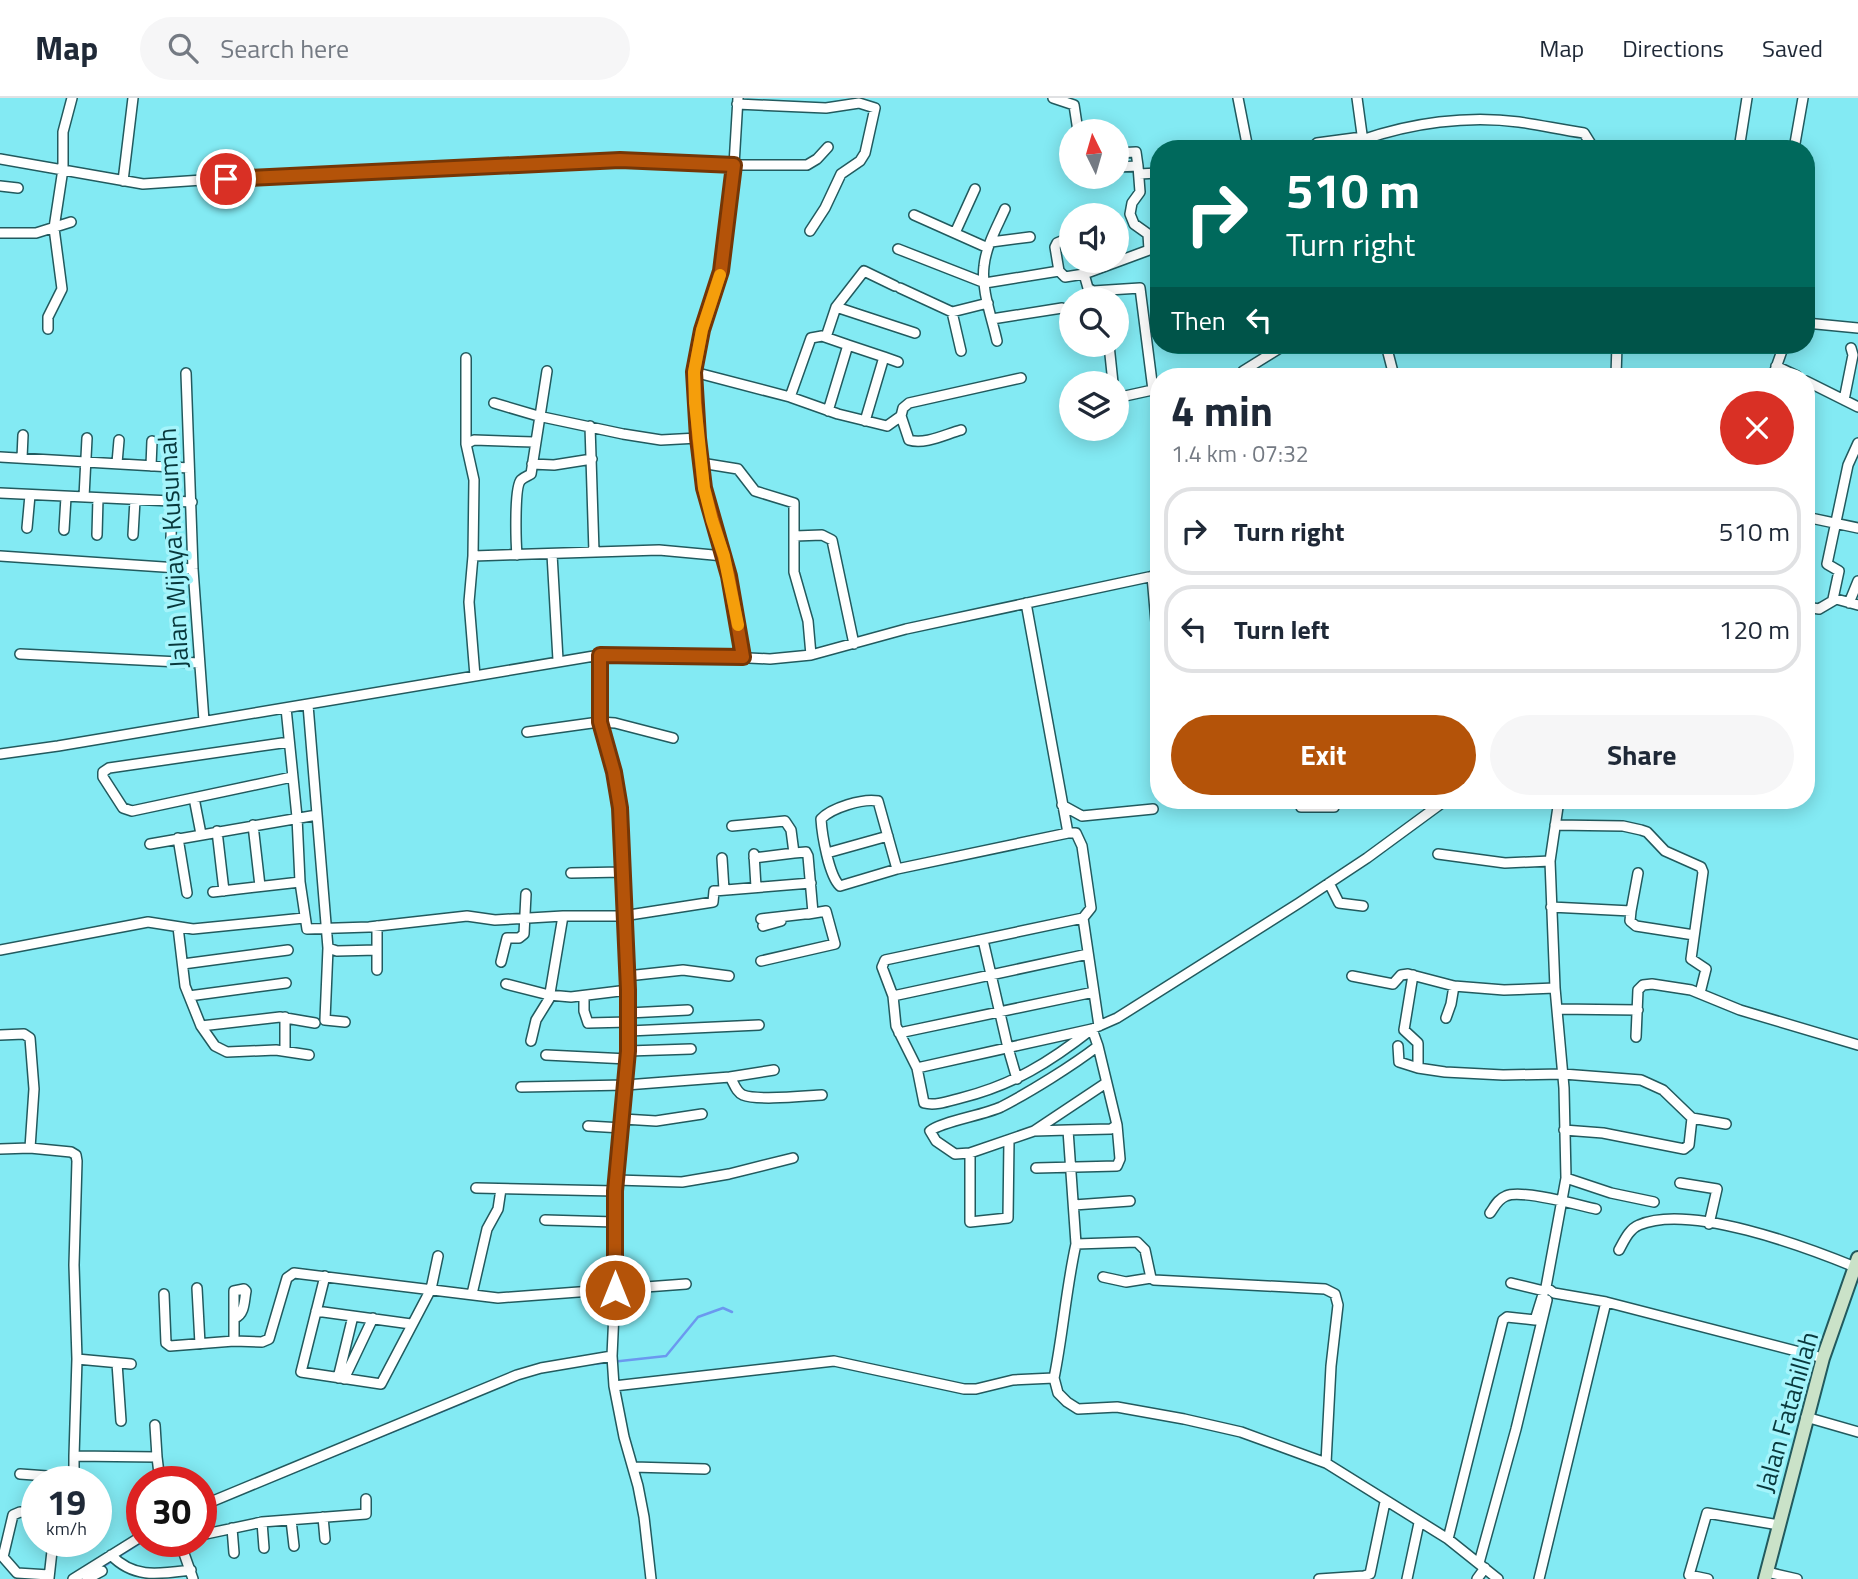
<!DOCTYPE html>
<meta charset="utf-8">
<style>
:root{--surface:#fff;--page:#f6f6f7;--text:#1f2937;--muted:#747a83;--line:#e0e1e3;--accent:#b45309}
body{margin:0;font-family:"Titillium Web",sans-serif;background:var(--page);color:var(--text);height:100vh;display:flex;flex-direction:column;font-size:26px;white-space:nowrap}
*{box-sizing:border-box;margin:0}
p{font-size:23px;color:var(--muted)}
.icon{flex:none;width:38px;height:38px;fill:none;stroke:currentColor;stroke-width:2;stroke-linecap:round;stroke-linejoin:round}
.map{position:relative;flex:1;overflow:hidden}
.details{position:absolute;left:1150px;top:270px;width:665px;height:441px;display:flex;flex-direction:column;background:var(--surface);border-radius:28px;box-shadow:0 4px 18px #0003}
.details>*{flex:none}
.hud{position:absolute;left:1150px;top:42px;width:665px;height:214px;border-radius:28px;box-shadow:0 4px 18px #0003;background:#00695c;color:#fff;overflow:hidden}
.needle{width:46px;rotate:355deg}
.fabs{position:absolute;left:1059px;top:21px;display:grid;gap:14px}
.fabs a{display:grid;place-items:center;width:70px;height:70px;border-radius:50%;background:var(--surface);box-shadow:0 4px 18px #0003;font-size:35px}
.speed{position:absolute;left:21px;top:1368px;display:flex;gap:14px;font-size:35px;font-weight:700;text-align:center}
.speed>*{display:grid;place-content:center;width:91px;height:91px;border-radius:50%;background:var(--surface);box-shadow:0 4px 18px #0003;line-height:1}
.speed small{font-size:18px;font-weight:400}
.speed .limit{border:10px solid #d22;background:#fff;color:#111}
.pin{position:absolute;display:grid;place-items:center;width:60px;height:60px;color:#fff;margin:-30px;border:4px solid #fff;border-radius:50%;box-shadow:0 2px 7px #0007}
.me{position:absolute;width:77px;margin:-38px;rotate:0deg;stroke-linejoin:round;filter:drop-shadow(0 0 5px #0008)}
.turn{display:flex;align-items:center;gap:24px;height:147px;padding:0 21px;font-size:32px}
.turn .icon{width:91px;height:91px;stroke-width:2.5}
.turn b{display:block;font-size:49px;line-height:60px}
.then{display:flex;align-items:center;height:66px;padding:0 21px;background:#0003;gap:14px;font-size:26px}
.round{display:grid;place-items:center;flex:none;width:74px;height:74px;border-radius:37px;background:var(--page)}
.summary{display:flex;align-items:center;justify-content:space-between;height:119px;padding:0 21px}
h1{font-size:42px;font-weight:700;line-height:52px}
.button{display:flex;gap:14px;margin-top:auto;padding:14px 21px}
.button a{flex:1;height:80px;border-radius:42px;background:var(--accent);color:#fff;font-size:28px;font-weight:700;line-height:80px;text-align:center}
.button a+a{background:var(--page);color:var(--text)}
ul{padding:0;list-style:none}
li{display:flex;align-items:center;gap:21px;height:88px;margin:0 14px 10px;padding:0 7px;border:4px solid var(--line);border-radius:28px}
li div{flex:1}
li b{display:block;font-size:26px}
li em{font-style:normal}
header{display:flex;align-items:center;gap:42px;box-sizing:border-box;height:98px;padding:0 35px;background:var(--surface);border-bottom:2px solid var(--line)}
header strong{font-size:33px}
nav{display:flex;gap:38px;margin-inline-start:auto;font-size:24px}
.search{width:490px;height:63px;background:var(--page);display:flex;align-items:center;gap:18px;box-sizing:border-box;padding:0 24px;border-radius:38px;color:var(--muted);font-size:26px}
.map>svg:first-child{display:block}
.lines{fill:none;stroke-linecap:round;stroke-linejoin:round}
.stream{stroke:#6b98ef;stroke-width:2.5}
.street-casing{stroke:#225a5e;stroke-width:12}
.secondary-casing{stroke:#225a5e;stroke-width:16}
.street{stroke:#fff;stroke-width:9}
.secondary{stroke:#cae2c8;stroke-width:12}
.route-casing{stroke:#753606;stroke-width:18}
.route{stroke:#b45309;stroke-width:12}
.slow{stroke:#f59e0b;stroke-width:12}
.labels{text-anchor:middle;stroke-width:7;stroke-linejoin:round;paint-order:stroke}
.street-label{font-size:26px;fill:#08383c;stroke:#a5f4fb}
</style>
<header>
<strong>Map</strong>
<div class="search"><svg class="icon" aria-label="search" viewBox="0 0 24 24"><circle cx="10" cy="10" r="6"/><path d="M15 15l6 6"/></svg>Search here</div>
<nav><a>Map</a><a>Directions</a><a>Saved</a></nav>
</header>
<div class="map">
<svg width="1858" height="1481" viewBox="0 0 1858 1481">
<rect width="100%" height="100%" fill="#83eaf3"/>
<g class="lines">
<path class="stream" d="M593,1266L666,1258L698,1219L723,1210L732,1214
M214,1407L467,1303
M118,1459L142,1444
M100,1471L112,1463"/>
<defs>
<path id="street" d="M738,0L734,67L721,173L702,232L694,274L698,340L704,390L729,478L743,560
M1053,0L1074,7L1078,33
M1238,0L1248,51
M1357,0L1364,51
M737,6L826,10L859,5L875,10L865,55L860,63L841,76L825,110L810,133
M1362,42C1411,25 1467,17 1519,24C1541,27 1562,32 1584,35L1594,51
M1311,51L1317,45L1362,39
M1739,51L1747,0
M1794,51L1803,0
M1116,55L1136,54L1138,68
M0,61L143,86L247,79L578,64L641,62L734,67H807L817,61L828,49
M1139,76L1158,75
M123,83L133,0
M0,88L18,90
M914,117L988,150
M0,135H36L71,124
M955,135L975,91
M1071,139L1057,145L1055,149L1059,173L1065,179L1084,176L1088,190L1093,193L1140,190L1153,292
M991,144L1030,139
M898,151L985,185L1059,173
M1084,176L1149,152L1148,136L1134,126L1130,116L1132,105L1140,94L1138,68L1116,69
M900,190L952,214L988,205
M836,209L915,235
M952,214L961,253
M992,221L1062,210
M1806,225L1858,230
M48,231V219L62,191L54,130L63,71V34L72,0
M826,239L836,209L864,173L895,188
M997,243C992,220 981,192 984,168C986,148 997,129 1005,111
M848,247L884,259L865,323
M1109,247L1113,285
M1386,247L1394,278
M884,259L898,264
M466,260V346L474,382L473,458L469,504L475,578
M1776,268L1797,278
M1243,273L1285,247
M694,274L790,299L838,316L887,328L901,318L903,310L909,305L1021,280
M186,275L193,471L204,623
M1616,278L1617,247
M1773,278L1784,247
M1806,283L1858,309
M790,299L811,240L822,238L848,247L828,313
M1116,300L1157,291
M1844,302L1853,257L1851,250
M494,305L538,318L623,336L661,342L698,340
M901,318L909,342C925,347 946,336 961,332
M590,328L594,454
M466,346L474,342L534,344
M0,359L189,370
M22,360L23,337
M117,365L119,342
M701,365L738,371L755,393L794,405V474L808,523L811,557
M532,366L554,367L592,361
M151,368L152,343
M0,395L192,404
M84,399L87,340
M1806,419L1858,430
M27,430L30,397
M64,432L66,399
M97,437L98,400
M133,437L135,402
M795,438L822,437L832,442L854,546
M171,440L172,404
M552,456L558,562
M517,457C516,445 514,389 521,382C524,379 528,378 531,376L547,273
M0,458L193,471
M473,458L659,452L724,458
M1152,478L1156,524L1158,526
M1833,501L1839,473L1827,466L1848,367L1858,345
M1026,505L1068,735H1076L1082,748L1091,810L1083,820L1099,928
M1849,505L1858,483
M1806,509L1819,511L1836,501L1858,507
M20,556L199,565
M600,557L599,624L614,674L619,710L628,915L623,1021L615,1093V1192L612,1258L614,1288L624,1339L638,1388L644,1419L651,1481
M1156,603H1158
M308,607L328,850L337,853L377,852V828
M286,610L297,719L300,784L307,831L369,829L467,818L495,822L563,818H623L713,804L714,793L811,785
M527,634L599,624L615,625L673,640
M289,644L109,670L103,674V679L123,710L132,713L292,679
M0,656L58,648L600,557H688L770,561L811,557L906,531L1158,477
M194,700L201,736
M1299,702L1301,709H1334L1336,702
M1529,702L1558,704
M1559,702L1550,763L1555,890L1564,990L1566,1080L1546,1189L1554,1195L1606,1204L1823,1260
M1062,707L1082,718L1153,711
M253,727L260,788
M1555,727L1623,728L1641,732L1647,734L1665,753L1701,769L1703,774L1691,861L1706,871L1700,895
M732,728L785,723L791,732L794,755L806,754L808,758L813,815L761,821
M217,733L224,793
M178,740L187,795
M150,746L317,717
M827,755L888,738
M754,756L756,789
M1438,756L1505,765L1550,763
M722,760L724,792
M754,760L794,755
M897,771L878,703C863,700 831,710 821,721C822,737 829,778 840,788L897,771L1068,735
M571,775L622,774
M1329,785L1339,805L1363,808
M213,794L300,784
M1551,809L1631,813L1638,775
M1631,813L1630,823L1636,828L1694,837
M1083,820L885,862L882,869L893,898L896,928L917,970L924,1005C936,1008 949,1003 961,1000C1013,987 1050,964 1092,931L1098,948
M763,828L781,823
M178,829L185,888L201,928L215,948L227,954L276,952L309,957
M983,842L1008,950L1017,981
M328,850L325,922L345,924
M0,852L148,824L193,831L304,820
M761,863L835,846L826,813L808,816
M501,864L507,840H519L524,836L526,796
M183,866L288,852
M377,872V852
M1413,877L1404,932L1418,945V970
M627,878L683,872L729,878
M1352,878L1393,886L1401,877L1408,876L1454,888L1504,892L1555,890
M506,886L549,897L571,899L628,892
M189,898L286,885
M584,898V913L588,925L629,924
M893,898L1088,856
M1557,911L1638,912
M628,915L688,912
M285,919V953
M1446,920L1451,906L1454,888
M201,928L280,919L315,925
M629,933L759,927
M899,935L1094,894
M0,937L24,936L30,940L34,991L30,1050
M1636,939L1638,892L1643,887L1652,886L1691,892L1740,912L1858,947
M531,943L536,922L549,901L563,818
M1398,948L1399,964L1418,970L1445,974L1503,977L1563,976L1641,982L1663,992L1692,1020L1726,1026
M628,953L691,951
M546,957L628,961
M917,970L1092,931L1117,920L1299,805L1367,760L1446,702
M730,979L774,972
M521,989L626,987L730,979C734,985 736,994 743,997C758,1003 804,998 822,997
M623,1021L656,1023L702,1016
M588,1028L622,1030
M1068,1032L1111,1031L1117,1027L1098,948C1072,968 1030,994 1001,1009C984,1017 940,1024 930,1033L936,1043L955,1056L970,1055L1034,1033L1106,985
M1564,1032L1603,1035L1684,1051L1689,1047L1692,1020
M1034,1033L1068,1032L1076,1146L1137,1144L1145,1152L1151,1180L1154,1182L1325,1191L1335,1196L1338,1207L1331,1268L1326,1365
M0,1051L30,1050L71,1054L76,1057L77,1063L74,1167L77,1261L74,1358L157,1359L160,1384
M970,1055V1124L1008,1120L1009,1042
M1036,1070L1117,1068L1120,1061L1117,1027
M1566,1080L1611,1095L1654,1104
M616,1082L682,1084L729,1076L793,1060
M1680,1085L1717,1091L1709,1126
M476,1090L615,1093
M1074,1107L1130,1103
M1490,1115C1495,1108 1498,1101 1506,1098C1521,1091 1578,1107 1596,1111
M545,1122L615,1124
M1619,1152C1624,1143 1629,1131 1639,1127C1689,1105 1806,1149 1855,1169
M325,1178L301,1274L381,1286L431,1191L438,1158
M1103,1179L1126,1184L1151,1180
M197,1190L200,1246
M164,1196L166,1245L170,1248L234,1243L262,1244L269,1241L287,1180L294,1175L498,1200L686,1186
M472,1196L487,1131L498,1111L501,1091
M316,1213L411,1226
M234,1243V1193L244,1191L246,1193C244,1203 245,1216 235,1220
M77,1261L131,1266
M117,1265L121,1323
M338,1280L353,1218
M1054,1280C1063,1236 1066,1191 1076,1146
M344,1281L373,1220
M614,1288L834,1263L964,1291H976L1013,1282L1054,1280L1058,1295L1067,1304L1078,1311L1117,1309L1184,1321L1241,1334L1326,1365L1448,1441L1498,1481
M1806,1319L1858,1334
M155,1327L157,1359
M74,1358V1384
M633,1369L705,1371
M20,1376L75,1380
M201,1408L517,1277L541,1270L612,1258
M37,1415L20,1414L13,1417L3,1459L17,1475L49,1477
M323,1419L325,1441
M291,1422L294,1448
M262,1424L264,1450
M232,1430L234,1455
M201,1437L262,1424L366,1416V1401
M1448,1441L1503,1222L1507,1219L1535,1222L1544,1193L1511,1185
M180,1444L193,1481
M111,1457C134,1481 159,1476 191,1472
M1479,1465L1516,1331L1547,1202
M1767,1474L1797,1481
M49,1480L53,1444
M73,1481L142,1438
M87,1481L102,1473
M1319,1481L1364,1478L1370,1476L1385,1404
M1407,1481L1419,1425
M1477,1481L1485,1470
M1539,1481L1606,1204
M1708,1481L1689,1477L1707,1415L1779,1427"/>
<path id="secondary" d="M1765,1481L1823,1260L1858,1160"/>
</defs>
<use href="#street" class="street-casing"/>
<use href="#secondary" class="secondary-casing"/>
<use href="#street" class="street"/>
<use href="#secondary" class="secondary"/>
</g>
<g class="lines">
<defs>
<path id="route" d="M226,81L620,62L734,67L721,173L702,232L694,274L698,340L704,390L729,478L743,559L600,557V624L614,674L620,710L628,892V953L615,1093V1192"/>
</defs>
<use href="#route" class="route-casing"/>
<use href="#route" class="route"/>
<path class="slow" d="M720,177L702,232L694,274L695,305L704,390L712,422L724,458L738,527"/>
</g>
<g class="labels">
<g class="street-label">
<text transform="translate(173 450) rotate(-93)" y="9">Jalan Wijaya Kusumah</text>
<text transform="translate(1787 1314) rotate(-74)" y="9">Jalan Fatahillah</text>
</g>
</g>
</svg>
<div class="fabs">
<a><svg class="needle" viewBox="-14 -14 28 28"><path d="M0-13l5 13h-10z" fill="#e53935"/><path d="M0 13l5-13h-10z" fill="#747a83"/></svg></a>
<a><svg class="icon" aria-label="sound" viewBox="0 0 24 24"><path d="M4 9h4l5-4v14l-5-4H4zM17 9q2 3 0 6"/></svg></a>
<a><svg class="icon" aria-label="search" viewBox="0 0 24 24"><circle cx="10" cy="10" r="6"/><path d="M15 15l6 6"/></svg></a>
<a><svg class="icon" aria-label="layers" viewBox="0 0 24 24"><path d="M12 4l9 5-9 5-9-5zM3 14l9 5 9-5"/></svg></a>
</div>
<div class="speed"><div>19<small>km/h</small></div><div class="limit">30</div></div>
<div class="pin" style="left:226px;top:81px;background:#d93025"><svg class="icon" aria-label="arrive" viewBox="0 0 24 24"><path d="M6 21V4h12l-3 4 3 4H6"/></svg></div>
<svg class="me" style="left:615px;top:1192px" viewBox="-20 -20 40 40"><circle r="17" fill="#b45309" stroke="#fff" stroke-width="3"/><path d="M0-11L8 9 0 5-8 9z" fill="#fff"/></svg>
<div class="hud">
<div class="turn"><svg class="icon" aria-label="right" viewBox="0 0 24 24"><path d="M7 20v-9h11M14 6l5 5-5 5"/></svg><div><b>510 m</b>Turn right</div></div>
<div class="then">Then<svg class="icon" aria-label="left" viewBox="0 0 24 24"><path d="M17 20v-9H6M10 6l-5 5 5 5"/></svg></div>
</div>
<section class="details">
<div class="summary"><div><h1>4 min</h1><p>1.4 km · 07:32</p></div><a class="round" style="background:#d93025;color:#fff"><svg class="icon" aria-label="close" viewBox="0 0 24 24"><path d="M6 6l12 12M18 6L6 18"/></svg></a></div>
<ul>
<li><svg class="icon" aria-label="right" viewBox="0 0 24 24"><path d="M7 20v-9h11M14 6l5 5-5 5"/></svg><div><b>Turn right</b></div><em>510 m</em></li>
<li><svg class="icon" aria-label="left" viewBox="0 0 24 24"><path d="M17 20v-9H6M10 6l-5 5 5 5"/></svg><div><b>Turn left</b></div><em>120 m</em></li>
</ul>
<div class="button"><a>Exit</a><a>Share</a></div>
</section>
</div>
